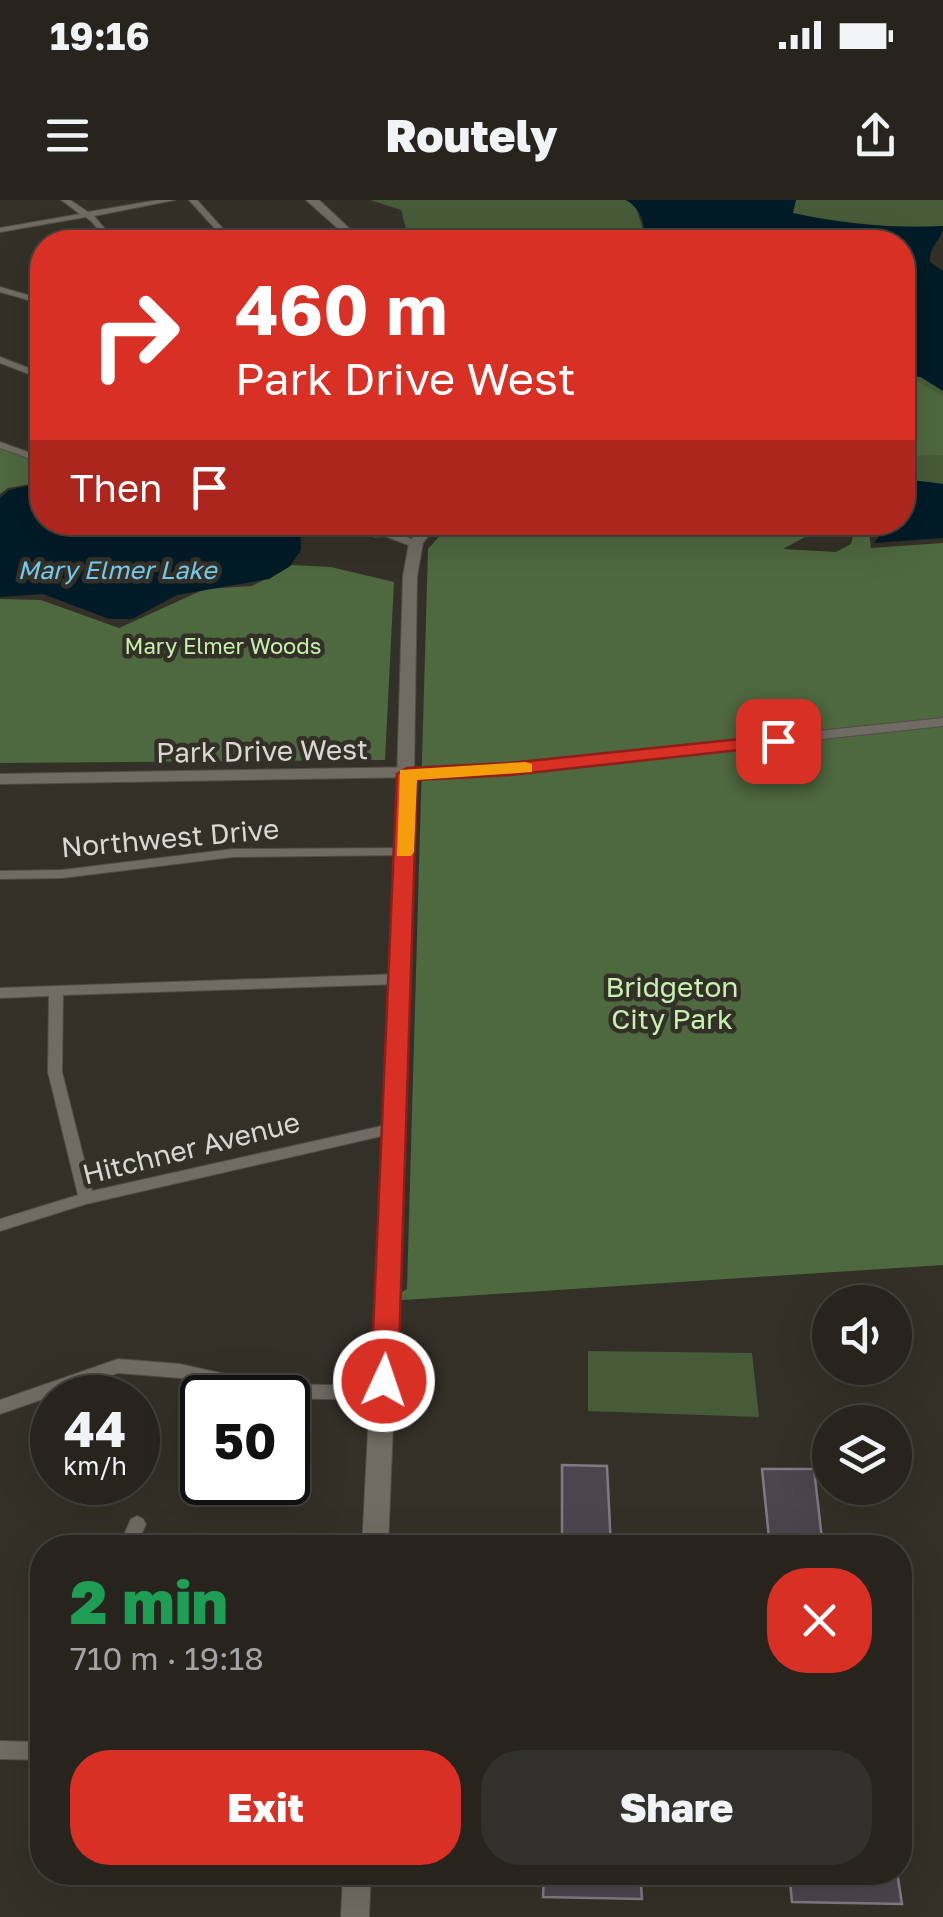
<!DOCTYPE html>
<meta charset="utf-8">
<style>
:root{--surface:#26241d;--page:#32302a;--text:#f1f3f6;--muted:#a4a4a4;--line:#42413b;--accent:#d93025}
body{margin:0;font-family:"Golos Text",sans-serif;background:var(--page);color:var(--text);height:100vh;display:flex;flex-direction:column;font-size:38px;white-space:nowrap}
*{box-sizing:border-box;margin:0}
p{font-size:32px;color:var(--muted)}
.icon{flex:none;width:55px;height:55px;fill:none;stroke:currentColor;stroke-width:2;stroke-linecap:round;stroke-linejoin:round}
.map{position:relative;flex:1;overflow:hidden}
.side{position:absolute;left:30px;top:1335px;width:882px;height:350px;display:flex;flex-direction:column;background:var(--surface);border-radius:40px;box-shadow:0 10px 40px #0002,0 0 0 2px var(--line)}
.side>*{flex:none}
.top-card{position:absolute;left:30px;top:30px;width:885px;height:305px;border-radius:40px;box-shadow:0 10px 40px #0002,0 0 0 2px var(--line);background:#d93025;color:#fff;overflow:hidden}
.tools{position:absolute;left:812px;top:1085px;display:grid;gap:20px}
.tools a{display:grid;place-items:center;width:100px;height:100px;border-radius:50%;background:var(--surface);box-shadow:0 10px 40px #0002,0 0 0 2px var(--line);font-size:50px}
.speed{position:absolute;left:30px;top:1175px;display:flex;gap:20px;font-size:50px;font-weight:700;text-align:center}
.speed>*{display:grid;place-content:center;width:130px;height:130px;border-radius:50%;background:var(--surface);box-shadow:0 10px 40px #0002,0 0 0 2px var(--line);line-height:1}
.speed small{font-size:25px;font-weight:400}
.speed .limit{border:5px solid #111;border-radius:15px;background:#fff;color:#111}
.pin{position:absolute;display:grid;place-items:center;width:85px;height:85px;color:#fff;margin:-42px;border-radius:20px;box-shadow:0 5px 15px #0006}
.me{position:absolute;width:110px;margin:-55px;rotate:3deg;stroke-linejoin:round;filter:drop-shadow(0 0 8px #0008)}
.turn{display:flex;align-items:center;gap:35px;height:210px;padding:0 40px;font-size:45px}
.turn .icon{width:130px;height:130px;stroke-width:2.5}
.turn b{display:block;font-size:70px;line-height:85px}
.then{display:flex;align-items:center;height:95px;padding:0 40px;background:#0003;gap:20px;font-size:38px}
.round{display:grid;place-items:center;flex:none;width:105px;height:105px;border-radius:40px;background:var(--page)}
.headline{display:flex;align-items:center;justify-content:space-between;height:170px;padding:0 40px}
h1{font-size:60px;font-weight:800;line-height:75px;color:#1e9e55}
.button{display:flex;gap:20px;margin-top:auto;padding:20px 40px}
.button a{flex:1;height:115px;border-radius:40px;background:var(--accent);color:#fff;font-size:40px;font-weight:800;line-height:115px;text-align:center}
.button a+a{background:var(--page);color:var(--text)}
.status{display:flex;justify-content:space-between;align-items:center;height:70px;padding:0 50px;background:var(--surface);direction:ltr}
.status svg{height:28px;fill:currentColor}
header{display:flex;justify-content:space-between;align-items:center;height:130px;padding:0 40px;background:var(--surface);font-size:45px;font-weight:800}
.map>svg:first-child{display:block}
.green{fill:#465c39}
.forest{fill:#4e683f}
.water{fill:#001b27}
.building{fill:#4b454e;stroke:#807a83;stroke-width:2.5}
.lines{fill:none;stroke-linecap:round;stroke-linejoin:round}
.minor-casing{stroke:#504d46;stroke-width:2}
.tertiary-casing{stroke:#504d46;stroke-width:2}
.secondary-casing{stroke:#504d46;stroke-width:2}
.minor{fill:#706c63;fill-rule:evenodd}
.tertiary{fill:#706c63;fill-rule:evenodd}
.secondary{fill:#706c63;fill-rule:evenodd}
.route{fill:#d93025;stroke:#8d1f18;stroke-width:2.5}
.slow{fill:#f59e0b}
.labels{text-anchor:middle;stroke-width:9;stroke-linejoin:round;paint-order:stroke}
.far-park-label{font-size:22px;fill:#c6f1ae;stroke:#333027}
.far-water-label{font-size:25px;font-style:italic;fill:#73cbf1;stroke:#333027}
.street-label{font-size:28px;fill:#d9d7d1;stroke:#333027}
.park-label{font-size:28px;fill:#c6f1ae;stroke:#333027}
</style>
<div class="status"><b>19:16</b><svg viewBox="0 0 49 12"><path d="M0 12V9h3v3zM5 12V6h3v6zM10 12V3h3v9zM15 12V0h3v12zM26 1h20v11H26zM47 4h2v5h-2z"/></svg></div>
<header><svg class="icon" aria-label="menu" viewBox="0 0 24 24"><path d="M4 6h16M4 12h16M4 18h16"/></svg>Routely<svg class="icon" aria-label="share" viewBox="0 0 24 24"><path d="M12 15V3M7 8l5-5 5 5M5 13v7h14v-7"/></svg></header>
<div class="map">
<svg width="943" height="1717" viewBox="0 0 943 1717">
<rect width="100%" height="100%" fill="#333027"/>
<path class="green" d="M370,0H626L635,5L644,32L632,42H384L407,33L401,10Z
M796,0H943V26C891,29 843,23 792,13Z
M902,175L921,177L943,191V284L903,279Z
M588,1151L752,1153L759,1217L588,1211Z"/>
<path class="forest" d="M903,180L919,182L943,196V255L903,256Z
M0,246L42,258V282L8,288L0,294Z
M452,322H694C727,329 766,323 805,329V337L783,349L836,352L851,344L854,331L867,323L880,322L869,332L871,348L943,343V1065L388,1101L407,1089L428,349Z
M292,365L331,367L394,382L385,560L0,563V399L41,400L119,428L205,389L252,386Z"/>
<path class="water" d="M626,0H796L793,13C844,24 891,29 943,26C943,40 928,46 930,62L943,71V191L921,177L903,175L902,42H632L644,32C645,20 637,6 626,0Z
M903,279L943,284V338L874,343L889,323L902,322Z
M27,286H42V322L300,323L301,350L289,367L269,379L177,395L132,419H109L43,394L0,397V298L9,290Z"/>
<path class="building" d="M562,1265L607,1266L611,1348H562Z
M762,1269H814L823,1348H770Z
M544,1672H640L642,1699L543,1697Z
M789,1672H897L902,1704L792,1702Z"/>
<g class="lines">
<defs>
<path id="minor" d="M61,0H70L88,12L158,0H175L94,16L116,42H108L92,22L86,17L0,32V28L80,14Z
M189,0H197L235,42H227Z
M0,87L42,99V104L0,92Z
M0,157L42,173V179L0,163Z
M0,242L42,257V263L0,248Z
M404,648L408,649L410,652L408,655L233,657L62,678L0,679V671L62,670L233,649Z
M401,774L408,779L401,784L63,795L62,872L92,991L395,923L400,924L402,928L400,932L395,933L86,1004L0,1031V1019L78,995L48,872L49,796L0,798V788Z
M118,1159L180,1164L269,1184L384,1186L390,1188L392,1193L390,1198L384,1200L267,1198L180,1178L118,1173L0,1214V1200Z
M137,1316L143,1319L146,1324L135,1348H118L131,1319Z
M0,1541L42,1542V1560L0,1559Z"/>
<path id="tertiary" d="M347,322H367L422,343L411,346Z
M943,518V526L480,576L0,584V574L480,566Z"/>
<path id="secondary" d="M306,0H319L364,42H353Z
M424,322H439L423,343L417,376L411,779L388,1348H362L391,779L403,376L409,343L416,333L375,337L368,333L375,329Z
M343,1672H371L369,1717H341Z"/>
</defs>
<use href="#minor" class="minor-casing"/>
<use href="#tertiary" class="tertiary-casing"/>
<use href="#secondary" class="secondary-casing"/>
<use href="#minor" class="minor"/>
<use href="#tertiary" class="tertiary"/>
<use href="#secondary" class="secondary"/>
</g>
<path class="route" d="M778,535L785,537V545L510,575L417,580L398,1181L394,1189H375L371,1181L397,574L407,568L510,563Z"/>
<path class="slow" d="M525,562L532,564V572L417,580L414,652L411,656H397L400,570Z"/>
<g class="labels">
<g class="far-park-label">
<text x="223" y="454">Mary Elmer Woods</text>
</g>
<g class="far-water-label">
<text x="117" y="379">Mary Elmer Lake</text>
</g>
<g class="street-label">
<text transform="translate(262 551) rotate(-1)" y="10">Park Drive West</text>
<text transform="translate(170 638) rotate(-5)" y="10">Northwest Drive</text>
<text transform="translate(191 948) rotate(-14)" y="10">Hitchner Avenue</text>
</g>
<g class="park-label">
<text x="672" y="797">Bridgeton<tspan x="672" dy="32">City Park</tspan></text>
</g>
</g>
</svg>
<div class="tools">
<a><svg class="icon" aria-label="sound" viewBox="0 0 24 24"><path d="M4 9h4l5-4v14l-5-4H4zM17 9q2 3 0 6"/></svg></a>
<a><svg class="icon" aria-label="layers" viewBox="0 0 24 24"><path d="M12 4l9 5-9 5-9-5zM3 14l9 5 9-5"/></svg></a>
</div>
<div class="speed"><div>44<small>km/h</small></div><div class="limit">50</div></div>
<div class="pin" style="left:778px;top:541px;background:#d93025"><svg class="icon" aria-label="arrive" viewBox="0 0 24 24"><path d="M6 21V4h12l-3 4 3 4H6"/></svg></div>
<svg class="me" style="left:384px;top:1181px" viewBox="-20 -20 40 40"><circle r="17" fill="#d93025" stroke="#fff" stroke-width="3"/><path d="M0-11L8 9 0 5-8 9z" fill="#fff"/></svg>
<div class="top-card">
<div class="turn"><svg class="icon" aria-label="right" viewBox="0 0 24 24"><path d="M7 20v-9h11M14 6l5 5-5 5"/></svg><div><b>460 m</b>Park Drive West</div></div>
<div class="then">Then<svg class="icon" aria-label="arrive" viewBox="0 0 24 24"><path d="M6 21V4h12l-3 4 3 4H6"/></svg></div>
</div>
<section class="side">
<div class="headline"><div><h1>2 min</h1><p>710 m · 19:18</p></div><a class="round" style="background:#d93025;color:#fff"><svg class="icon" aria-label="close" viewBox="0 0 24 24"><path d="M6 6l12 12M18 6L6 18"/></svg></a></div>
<div class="button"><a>Exit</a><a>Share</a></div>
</section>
</div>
